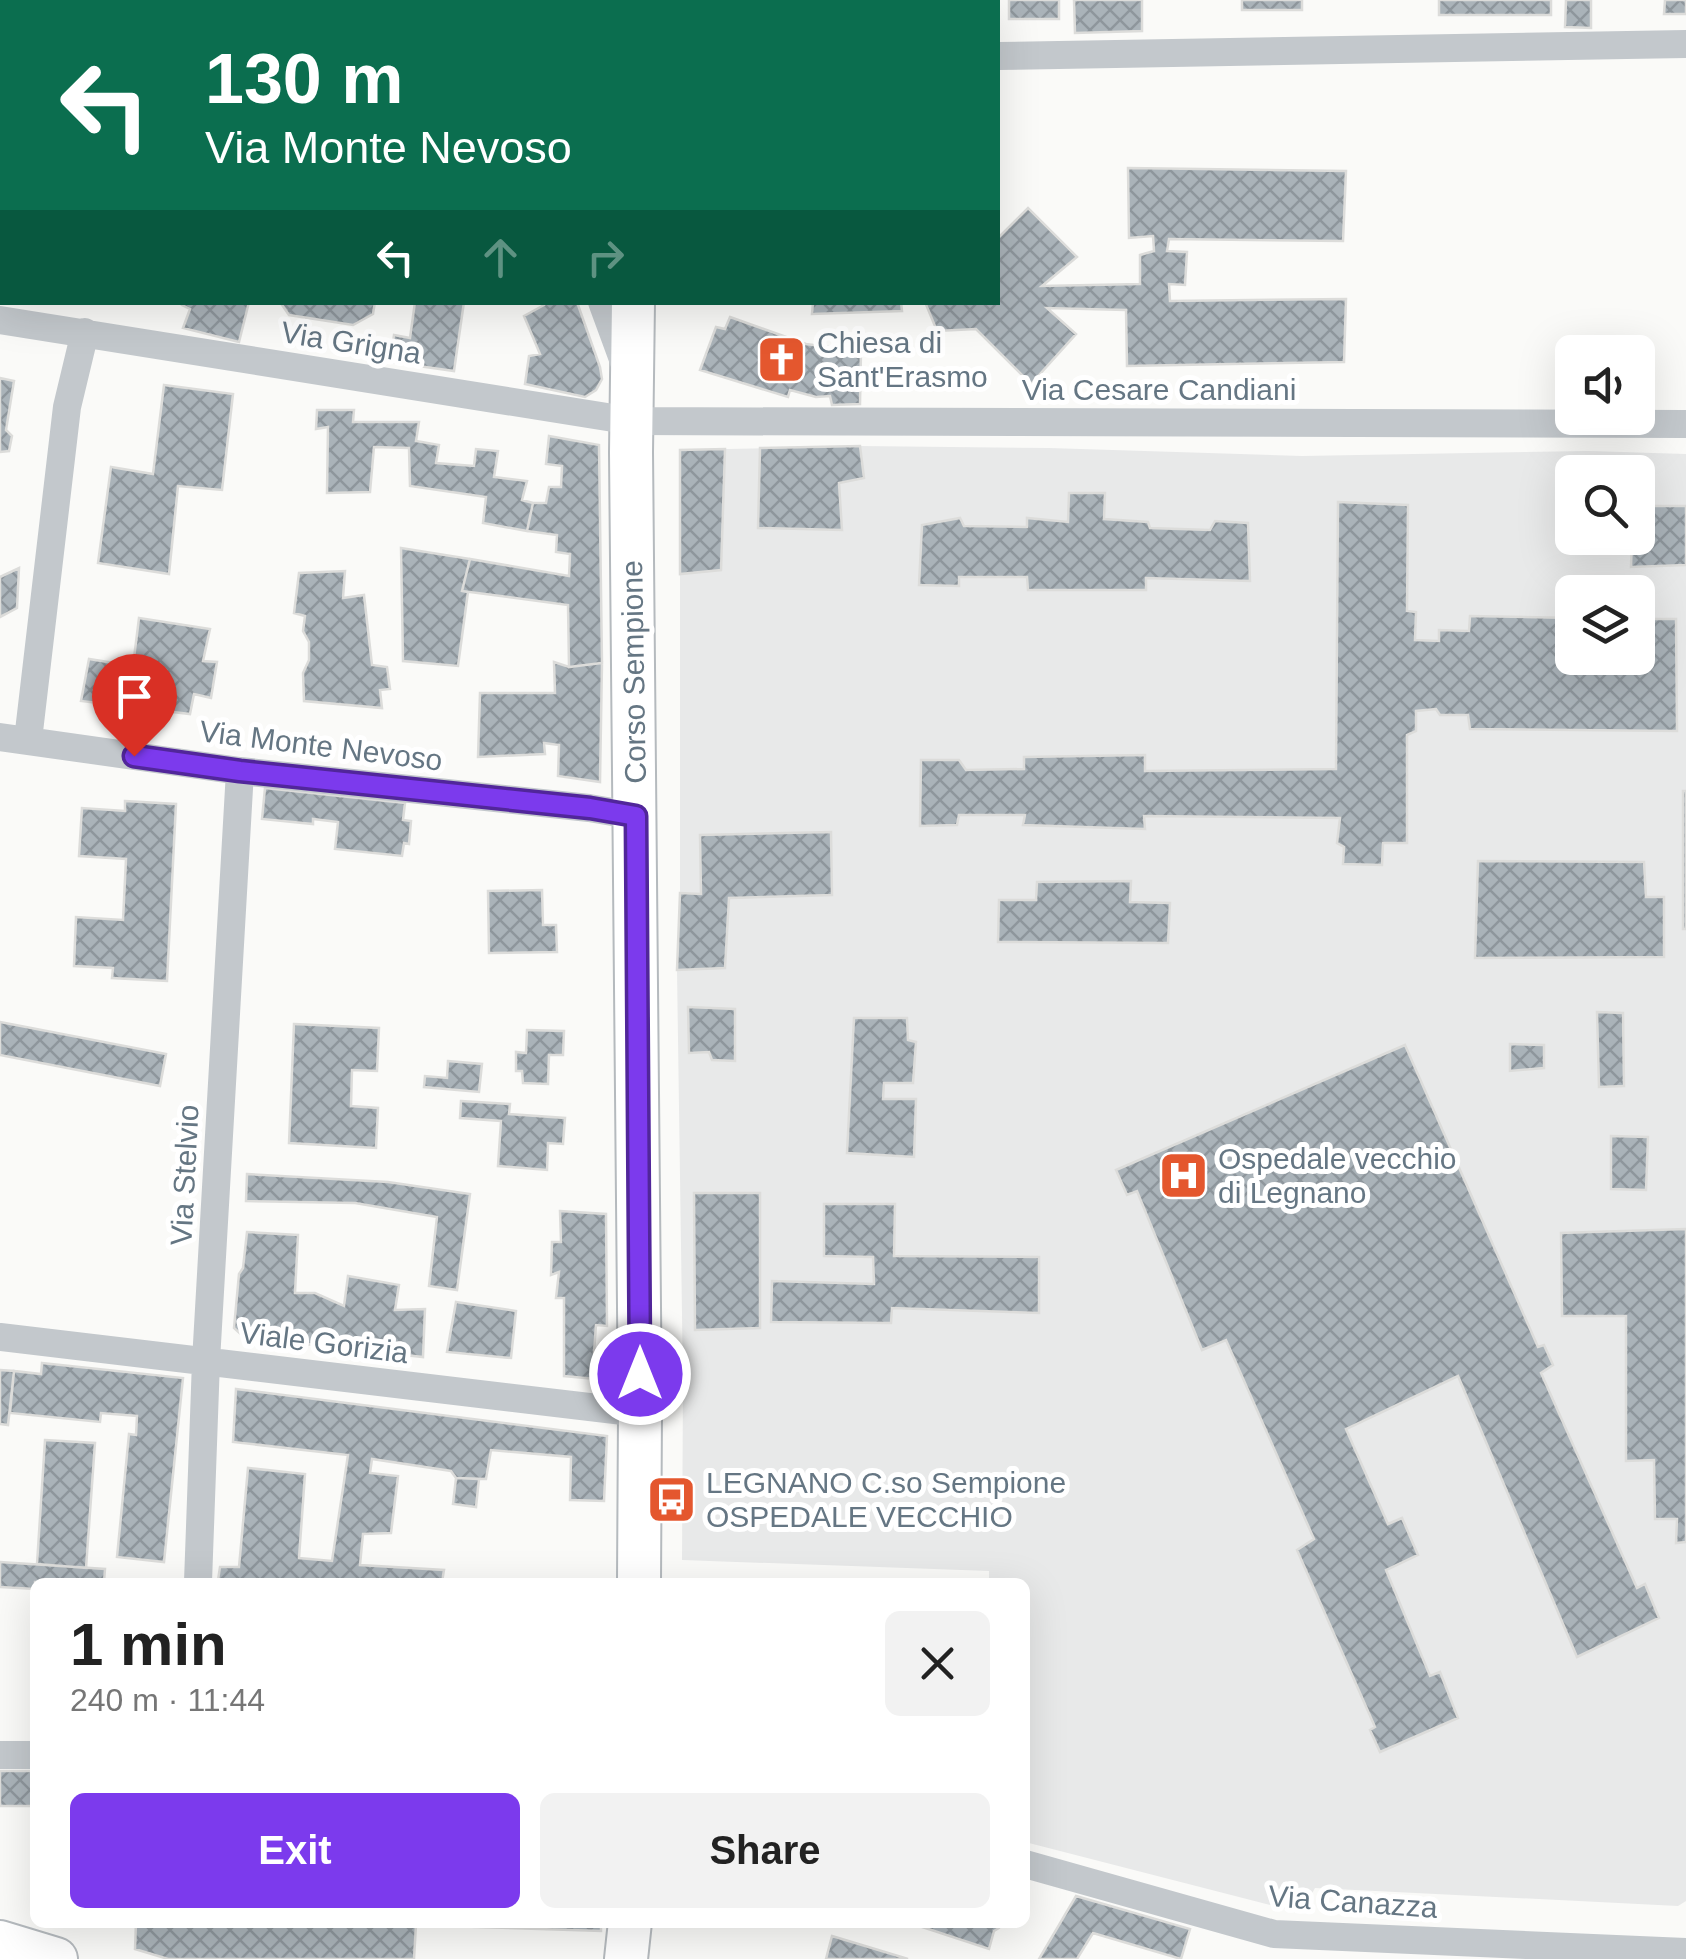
<!DOCTYPE html>
<meta charset="utf-8">
<style>
:root{--surface:#fff;--page:#f2f2f2;--text:#222;--muted:#767676;--accent:#7c3aed}
body{margin:0;font-family:Helvetica,sans-serif;background:var(--page);color:var(--text);height:100vh;display:flex;flex-direction:column;font-size:38px;white-space:nowrap}
*{box-sizing:border-box;margin:0}
p{font-size:32px;color:var(--muted)}
.icon{flex:none;width:55px;height:55px;fill:none;stroke:currentColor;stroke-width:2;stroke-linecap:round;stroke-linejoin:round}
.map{position:relative;flex:1;overflow:hidden}
.details{position:absolute;left:30px;top:1578px;width:1000px;height:350px;display:flex;flex-direction:column;background:var(--surface);border-radius:15px;box-shadow:0 10px 40px #0002}
.details>*{flex:none}
.hud{position:absolute;left:0px;top:0px;width:1000px;height:305px;box-shadow:0 10px 40px #0002;background:#0b6e4f;color:#fff;overflow:hidden}
.fabs{position:absolute;left:1555px;top:335px;display:grid;gap:20px}
.fabs a{display:grid;place-items:center;width:100px;height:100px;border-radius:15px;background:var(--surface);box-shadow:0 10px 40px #0002;font-size:50px}
.pin{position:absolute;display:grid;place-items:center;width:85px;height:85px;color:#fff;margin:-102px -42px;border-radius:50% 50% 50% 0;rotate:-45deg;box-shadow:0 0 10px #0007}
.pin .icon{rotate:45deg}
.me{position:absolute;width:110px;margin:-55px;rotate:0deg;stroke-linejoin:round;filter:drop-shadow(0 0 8px #0008)}
.turn{display:flex;align-items:center;gap:35px;height:210px;padding:0 40px;font-size:45px}
.turn .icon{width:130px;height:130px;stroke-width:2.5}
.turn b{display:block;font-size:70px;line-height:85px}
.lanes{display:flex;align-items:center;height:95px;padding:0 40px;background:#0003;justify-content:center;gap:50px;direction:ltr}
.lanes .off{opacity:.35}
.round{display:grid;place-items:center;flex:none;width:105px;height:105px;border-radius:15px;background:var(--page)}
.headline{display:flex;align-items:center;justify-content:space-between;height:170px;padding:0 40px}
h1{font-size:60px;font-weight:800;line-height:75px}
.action{display:flex;gap:20px;margin-top:auto;padding:20px 40px}
.action a{flex:1;height:115px;border-radius:15px;background:var(--accent);color:#fff;font-size:40px;font-weight:800;line-height:115px;text-align:center}
.action a+a{background:var(--page);color:var(--text)}
.map>svg:first-child{display:block}
.built{fill:#e8e9e9;fill-rule:evenodd}
.building{fill:url(#building-cross-hatch);stroke:#dcdcda;stroke-width:2.5}
.lines{fill:none;stroke-linecap:round;stroke-linejoin:round}
.primary-casing{stroke:#b5babe;stroke-width:46}
.minor{stroke:#c3c8cc;stroke-width:28}
.primary{stroke:#fff;stroke-width:42}
.route-casing{stroke:#51269a;stroke-width:25}
.route{stroke:#7c3aed;stroke-width:18}
.labels{text-anchor:middle;stroke-width:10;stroke-linejoin:round;paint-order:stroke}
.street-label{font-size:30px;fill:#657683;stroke:#fff}
.poi-label{font-size:30px;fill:#657683;stroke:#fff;text-anchor:start}
</style>
<div class="map">
<svg width="1686" height="1959" viewBox="0 0 1686 1959">
<defs>
<pattern id="building-cross-hatch" width="8" height="8" patternUnits="userSpaceOnUse" patternTransform="scale(2.5)"><rect width="8" height="8" fill="#aab3b9"/><path d="M0 0l8 8M0 8l8-8" fill="none" stroke="#8e969c"/></pattern>
</defs>
<rect width="100%" height="100%" fill="#fafaf8"/>
<path class="built" d="M860,446L1049,448L1302,456L1588,451L1686,454V1901L1678,1906L1315,1888L1301,1913L1025,1842V1582H989V1571L682,1560L683,1383L677,970L680,893V450ZM1572,472H1638V538H1572ZM1572,592H1638V658H1572Z"/>
<path class="building" d="M0,0H18L21,2H2V74L0,77Z
M70,0H134L140,2H70Z
M298,0H408L414,2H297Z
M672,0H717V2H672Z
M744,0H879V2H744Z
M1009,0H1059V19H1009Z
M1074,0H1142V31L1075,33Z
M1242,0H1302V10H1242Z
M1439,0H1551V15H1439Z
M1566,0H1591V28L1565,27Z
M1665,0H1686V14H1664Z
M1128,168L1346,171L1343,241L1169,239L1167,251L1187,252L1185,285L1169,284L1170,301L1346,299L1344,362L1127,366L1126,310L1047,308L1076,334L1031,384L976,329L937,331L925,302H998V238L1028,208L1077,257L1042,286L1140,284V255L1154,251L1153,236L1129,238Z
M183,302H249L239,342L183,328L190,309L182,305Z
M280,302H375L373,314L353,325L289,315Z
M415,302H464L454,371L390,362L394,335L410,338Z
M543,302H577L600,367L602,379L596,390L585,397L525,384L529,356L540,354L524,316L544,305Z
M813,302H901L902,311L812,314Z
M730,317L806,344L861,351L860,404L832,405L830,396L816,397L790,390L788,397L700,370L716,327L725,329Z
M0,378L14,381L6,430L12,436L9,451L0,452Z
M164,385L233,394L222,490L178,486L169,574L98,563L111,467L153,474Z
M317,410H354L353,422H419L416,441L439,445L436,463L474,466L476,449L498,451L494,477L527,481L522,500L533,503L527,531L483,523L486,497L410,486L409,448L374,447L370,492L327,493L328,427L316,429Z
M549,436L599,445L602,663L569,667L568,605L462,591L470,559L569,576L570,554L556,552L557,535L527,531L533,503H546L549,487H561L562,466L546,464Z
M860,446L864,478L839,483L842,530L758,528L760,448Z
M725,449L721,570L680,574V450Z
M1069,493H1105L1104,519L1148,522L1150,528L1210,530L1215,521L1248,523L1250,581L1146,578V590H1028L1027,577H959V586L919,585L922,525L960,518L964,526L1027,527V518L1068,522Z
M1338,502L1408,505L1407,611L1416,612L1415,640L1439,641V630L1469,631L1470,616L1572,618V658H1638V619H1676L1677,731L1470,729L1468,715H1440L1436,709L1416,711V731L1407,735V843H1383L1382,865L1343,864L1344,847L1337,843L1340,818L1144,816L1145,829L1023,825L1025,815H959L957,825L920,826L921,760H959L966,770L1024,769V757L1145,755V771L1336,769Z
M1638,506H1686V565L1631,567L1632,538H1638Z
M401,548L470,559L462,591L468,592L458,666L403,661Z
M19,568L17,608L0,617V577Z
M345,571L343,598L364,595L372,665L387,667L390,689L380,690L382,708L304,701L303,673L309,660V642L303,631L305,616L294,613L299,573Z
M139,618L210,629L203,661L217,662L211,698L194,694L190,714L81,701L89,659L133,666Z
M554,662L569,667L602,663L600,782L558,776L559,745L544,743L545,754L478,757L480,693H555Z
M265,788L405,803L403,820L411,821L409,844L404,843L402,856L335,849L338,822L313,819V824L262,819Z
M1683,791H1686V929H1683Z
M125,801L176,804L167,981L112,978L113,968L74,966L76,917L123,920L126,859L79,856L82,808L125,811Z
M831,832L832,895L729,898L725,968L677,970L680,893L701,894L700,835Z
M1478,861L1644,862L1646,897H1664V957L1475,958Z
M1131,881L1130,902L1170,903L1168,943L998,942L999,900H1036L1037,882Z
M542,890L543,925H556L557,952L489,953L488,891Z
M688,1007L735,1009V1061L712,1060L709,1052L689,1053Z
M1597,1012L1623,1013L1624,1086L1599,1087Z
M854,1018H907L908,1040L916,1042L913,1083H884L883,1099H916L914,1157L847,1153Z
M0,1022L166,1054L160,1086L0,1055Z
M294,1024L379,1028L377,1071L352,1070L351,1106L378,1108L376,1148L289,1143Z
M527,1030L564,1031L563,1055H549L548,1084L523,1083L522,1071H516V1052L526,1053Z
M1510,1044L1544,1045V1068L1510,1071Z
M1405,1045L1538,1347L1544,1345L1553,1365L1541,1373L1637,1588L1645,1584L1659,1618L1577,1657L1458,1376L1346,1429L1388,1524L1402,1518L1418,1555L1386,1570L1430,1676L1440,1672L1458,1718L1380,1752L1370,1730L1375,1727L1297,1550L1314,1539L1226,1340L1202,1350L1137,1191L1127,1195L1116,1170Z
M448,1061L482,1064L479,1092L424,1087L425,1076L447,1078Z
M461,1101L510,1104L509,1114L565,1118L563,1144L548,1143L547,1170L498,1166L501,1121L460,1118Z
M1611,1136L1648,1137L1646,1190L1611,1189Z
M247,1174L388,1182L470,1194L457,1290L429,1286L437,1217L355,1203L246,1201Z
M694,1193H760V1328L695,1330Z
M824,1204H895L894,1256L1039,1257V1313L892,1308L891,1323L771,1322L772,1281L874,1284L873,1257L824,1256Z
M560,1211L606,1214L607,1326L596,1325L594,1353L608,1352L606,1380L564,1376V1298H556L559,1272L551,1275L552,1242H561Z
M1686,1229V1542L1676,1543L1677,1519H1655L1654,1460L1626,1461V1316H1562L1561,1233Z
M247,1232L298,1235L295,1293H315L344,1306L348,1276L399,1285L395,1310L425,1309L423,1357L244,1337L234,1328L239,1274L243,1268Z
M456,1302L516,1311L511,1358L447,1352Z
M42,1363L183,1378L164,1562L117,1557L129,1434L136,1435L137,1416L101,1413L100,1422L10,1413L14,1371L41,1374Z
M0,1370L14,1371L8,1425L0,1424Z
M236,1389L607,1436L604,1501L570,1500L571,1457L491,1450L486,1479L456,1478L451,1471L372,1459L370,1473L398,1476L391,1533L363,1534L360,1565L444,1570L442,1582H265L218,1580L220,1567H239L248,1468L305,1474L299,1558L332,1561L348,1455L233,1442Z
M45,1440L95,1443L86,1568L37,1564Z
M456,1478L479,1479L476,1507L453,1504Z
M0,1562L105,1569L104,1582H35V1589L0,1587Z
M0,1771H35V1806H0Z
M1076,1896L1190,1929L1181,1959L1093,1933L1077,1959H1039Z
M136,1922H601V1931L416,1925L414,1959H168L135,1949Z
M907,1922H1001L999,1928L994,1931L989,1949Z
M832,1936L908,1959H826Z"/>
<g class="lines">
<defs>
<path id="primary" d="M638,0V2
M633,302L631,452L640,1413L639,1582
M0,1942L56,1959
M626,1959L630,1922"/>
</defs>
<use href="#primary" class="primary-casing"/>
<path class="minor" d="M200,0L206,2
M998,56L1686,44
M602,302L624,362
M0,320L632,421L1686,424
M0,737L240,771L589,808L636,816
M28,740L67,407L85,332
M0,1337L640,1413
M198,1582L206,1361L240,771
M0,1755H35
M1025,1864L1274,1934L1686,1952"/>
<use href="#primary" class="primary"/>
</g>
<g class="lines">
<defs>
<path id="route" d="M134,756L240,771L590,808L636,816L640,1374"/>
</defs>
<use href="#route" class="route-casing"/>
<use href="#route" class="route"/>
</g>
<defs>
<symbol id="church-square" viewBox="-11 -11 22 22"><rect x="-9" y="-9" width="18" height="18" rx="4" fill="#e4572e" stroke="#fff"/><path d="M-1.2-6h2.4v3.5h3.3v2.4h-3.3V6h-2.4V-.1h-3.3v-2.4h3.3Z" fill="#fff"/></symbol>
<symbol id="hospital-square" viewBox="-11 -11 22 22"><rect x="-9" y="-9" width="18" height="18" rx="4" fill="#e4572e" stroke="#fff"/><path d="M-5-5h3v3.5h4V-5h3V5h-3V1.5h-4V5h-3Z" fill="#fff"/></symbol>
<symbol id="bus-square" viewBox="-11 -11 22 22"><rect x="-9" y="-9" width="18" height="18" rx="4" fill="#e4572e" stroke="#fff"/><path d="M-5-6H5V4H4V6H2V4H-2V6H-4V4H-5ZM-3.5-4V0h7V-4ZM-3.5 1.2v1.5H-2V1.2ZM2 1.2v1.5H3.5V1.2Z" fill="#fff"/></symbol>
</defs>
<g fill-rule="evenodd">
<use href="#church-square" x="754" y="332" width="55" height="55"/>
<use href="#hospital-square" x="1156" y="1148" width="55" height="55"/>
<use href="#bus-square" x="644" y="1472" width="55" height="55"/>
</g>
<g class="labels">
<g class="street-label">
<text transform="translate(351 343) rotate(9)" y="10">Via Grigna</text>
<text x="1159" y="400">Via Cesare Candiani</text>
<text transform="translate(634 672) rotate(-91)" y="10">Corso Sempione</text>
<text transform="translate(321 746) rotate(7)" y="10">Via Monte Nevoso</text>
<text transform="translate(185 1175) rotate(-87)" y="10">Via Stelvio</text>
<text transform="translate(324 1343) rotate(7)" y="10">Viale Gorizia</text>
<text transform="translate(1353 1902) rotate(4)" y="10">Via Canazza</text>
</g>
<g class="poi-label">
<text x="817" y="353">Chiesa di<tspan x="817" dy="34">Sant'Erasmo</tspan></text>
<text x="1218" y="1169">Ospedale vecchio<tspan x="1218" dy="34">di Legnano</tspan></text>
<text x="706" y="1493">LEGNANO C.so Sempione<tspan x="706" dy="34">OSPEDALE VECCHIO</tspan></text>
</g>
</g>
</svg>
<div class="fabs">
<a><svg class="icon" aria-label="sound" viewBox="0 0 24 24"><path d="M4 9h4l5-4v14l-5-4H4zM17 9q2 3 0 6"/></svg></a>
<a><svg class="icon" aria-label="search" viewBox="0 0 24 24"><circle cx="10" cy="10" r="6"/><path d="M15 15l6 6"/></svg></a>
<a><svg class="icon" aria-label="layers" viewBox="0 0 24 24"><path d="M12 4l9 5-9 5-9-5zM3 14l9 5 9-5"/></svg></a>
</div>
<div class="pin" style="left:134px;top:756px;background:#d93025"><svg class="icon" aria-label="arrive" viewBox="0 0 24 24"><path d="M6 21V4h12l-3 4 3 4H6"/></svg></div>
<svg class="me" style="left:640px;top:1374px" viewBox="-20 -20 40 40"><circle r="17" fill="#7c3aed" stroke="#fff" stroke-width="3"/><path d="M0-11L8 9 0 5-8 9z" fill="#fff"/></svg>
<div class="hud">
<div class="turn"><svg class="icon" aria-label="left" viewBox="0 0 24 24"><path d="M17 20v-9H6M10 6l-5 5 5 5"/></svg><div><b>130 m</b>Via Monte Nevoso</div></div>
<div class="lanes"><svg class="icon" aria-label="left" viewBox="0 0 24 24"><path d="M17 20v-9H6M10 6l-5 5 5 5"/></svg><svg class="icon off" aria-label="ahead" viewBox="0 0 24 24"><path d="M12 20V5M6 11l6-6 6 6"/></svg><svg class="icon off" aria-label="right" viewBox="0 0 24 24"><path d="M7 20v-9h11M14 6l5 5-5 5"/></svg></div>
</div>
<section class="details">
<div class="headline"><div><h1>1 min</h1><p>240 m · 11:44</p></div><a class="round"><svg class="icon" aria-label="close" viewBox="0 0 24 24"><path d="M6 6l12 12M18 6L6 18"/></svg></a></div>
<div class="action"><a>Exit</a><a>Share</a></div>
</section>
</div>
